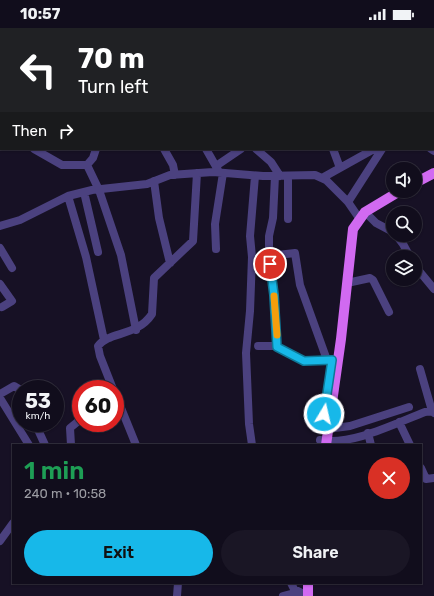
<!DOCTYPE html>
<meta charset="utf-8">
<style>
:root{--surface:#110d1c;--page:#1a1625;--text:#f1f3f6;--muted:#9c9ca3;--line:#302d3b;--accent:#17b8e9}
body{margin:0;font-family:Rubik,sans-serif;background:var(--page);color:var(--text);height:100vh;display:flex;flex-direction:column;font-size:15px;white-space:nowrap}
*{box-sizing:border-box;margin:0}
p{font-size:13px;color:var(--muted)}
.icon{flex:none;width:22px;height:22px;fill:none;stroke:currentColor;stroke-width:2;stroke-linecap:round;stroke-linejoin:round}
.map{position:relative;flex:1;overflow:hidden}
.side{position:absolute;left:12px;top:416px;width:410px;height:140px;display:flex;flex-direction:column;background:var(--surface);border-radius:0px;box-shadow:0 1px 3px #0004,0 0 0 1px var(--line)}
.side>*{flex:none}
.hud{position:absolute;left:0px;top:0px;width:434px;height:122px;box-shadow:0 1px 3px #0004,0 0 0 1px var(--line);background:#202124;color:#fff;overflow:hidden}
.controls{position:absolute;left:386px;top:134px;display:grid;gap:8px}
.controls a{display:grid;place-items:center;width:36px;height:36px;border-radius:50%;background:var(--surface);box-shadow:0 1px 3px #0004,0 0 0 1px var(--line);font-size:20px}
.speed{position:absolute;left:12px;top:352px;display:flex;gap:8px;font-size:20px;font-weight:700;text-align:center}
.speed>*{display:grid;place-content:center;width:52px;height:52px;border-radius:50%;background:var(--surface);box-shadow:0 1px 3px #0004,0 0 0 1px var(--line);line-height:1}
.speed small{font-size:10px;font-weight:400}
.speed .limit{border:6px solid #d22;background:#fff;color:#111}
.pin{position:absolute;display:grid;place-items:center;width:34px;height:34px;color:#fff;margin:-17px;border:2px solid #fff;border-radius:50%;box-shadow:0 1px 4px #0007}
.me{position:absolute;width:44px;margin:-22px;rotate:9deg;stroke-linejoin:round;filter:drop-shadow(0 0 3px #0008)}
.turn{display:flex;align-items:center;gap:14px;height:84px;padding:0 12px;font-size:18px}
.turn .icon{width:52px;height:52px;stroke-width:2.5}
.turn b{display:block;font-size:28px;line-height:34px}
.then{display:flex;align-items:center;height:38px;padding:0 12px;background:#0003;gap:8px;font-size:15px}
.round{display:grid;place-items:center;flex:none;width:42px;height:42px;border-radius:21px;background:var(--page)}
.head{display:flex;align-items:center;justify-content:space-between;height:68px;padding:0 12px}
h1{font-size:24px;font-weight:600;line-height:30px;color:#1e9e55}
.cta{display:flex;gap:8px;margin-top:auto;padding:8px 12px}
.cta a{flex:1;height:46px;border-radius:24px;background:var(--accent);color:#111;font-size:16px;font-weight:600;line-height:46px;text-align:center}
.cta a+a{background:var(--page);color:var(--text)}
.status{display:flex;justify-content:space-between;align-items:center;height:28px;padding:0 20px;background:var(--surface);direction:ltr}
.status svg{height:11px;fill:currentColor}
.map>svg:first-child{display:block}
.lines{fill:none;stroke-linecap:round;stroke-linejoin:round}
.minor{stroke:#4b417f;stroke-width:8}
.major{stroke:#d16af1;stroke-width:10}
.route-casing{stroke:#0f7897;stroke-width:10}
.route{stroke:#17b8e9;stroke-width:7}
.slow{stroke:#f59e0b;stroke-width:7}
</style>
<div class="status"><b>10:57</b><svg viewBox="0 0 49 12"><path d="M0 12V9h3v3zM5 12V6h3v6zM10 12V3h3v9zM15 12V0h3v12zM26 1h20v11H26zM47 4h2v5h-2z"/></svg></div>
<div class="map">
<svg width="434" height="568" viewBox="0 0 434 568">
<rect width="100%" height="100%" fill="#171125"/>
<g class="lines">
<path class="minor" d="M150,0V1
M229,1L231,0
M433,26L434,25
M433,48L434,47
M433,80H434
M0,106H1
M34,121L62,137H87
M96,121L93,130L87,137L99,162L121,227L136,302
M164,121L173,137L175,147
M206,121L218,142
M256,121L271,134L280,148
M333,121L340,140
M431,121L434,123
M216,138L241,121
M275,148L273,190L269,208V221L274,267L277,319
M322,150L374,121
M154,153L159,190L170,235
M84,164L98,224
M68,168L86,229L104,312
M348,174L382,121
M365,184L376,195L393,204
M288,191V148
M0,198L20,192L68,168L92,162L147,156L170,147L213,144L263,148L315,147L326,152L348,174L359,190
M396,207L403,216L410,229
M0,220L12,240
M216,221L215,196L223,145
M269,228L295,225L300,257L327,332
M415,238L434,261
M347,255L370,250L373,252L389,284
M0,256L12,273L2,279
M258,318H274L304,333L331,331
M420,341L432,383
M113,361L100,328L98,318C109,303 137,309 152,286L154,250L193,213L197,145
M115,365L136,417
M0,366L14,358L19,361L21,366
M0,370L29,417
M399,394L410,417
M35,395L45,417
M327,401L350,398L409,379
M368,405L371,417
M320,412C352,418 396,395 425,384L432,383L434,385
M71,417L70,400L81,391
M252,417L249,396L246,325L250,283L252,229L250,208L255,148
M421,440L426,451L434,450
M0,513L13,495
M291,555L294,561L302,565
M177,568L178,555
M283,568L298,564"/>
<path class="major" d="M425,0V1
M433,36L434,40
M415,155L434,145
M326,417L341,311L353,201L365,184L400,163
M308,568V555"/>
</g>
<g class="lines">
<defs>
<path id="route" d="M270,236L274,267L277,319L304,333L332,332L324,386"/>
</defs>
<use href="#route" class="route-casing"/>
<use href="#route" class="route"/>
<path class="slow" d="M274,268L277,307"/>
</g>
</svg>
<div class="controls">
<a><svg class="icon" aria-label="sound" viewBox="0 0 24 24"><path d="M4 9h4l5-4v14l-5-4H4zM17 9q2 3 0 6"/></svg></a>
<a><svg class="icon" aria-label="search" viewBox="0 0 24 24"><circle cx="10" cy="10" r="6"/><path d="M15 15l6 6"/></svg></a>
<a><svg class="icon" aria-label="layers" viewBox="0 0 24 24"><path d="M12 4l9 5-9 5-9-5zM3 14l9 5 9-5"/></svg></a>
</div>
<div class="speed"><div>53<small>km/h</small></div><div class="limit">60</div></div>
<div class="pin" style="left:270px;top:236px;background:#d93025"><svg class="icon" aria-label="arrive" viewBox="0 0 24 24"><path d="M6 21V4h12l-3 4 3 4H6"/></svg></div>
<svg class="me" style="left:324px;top:386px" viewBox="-20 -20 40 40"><circle r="17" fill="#17b8e9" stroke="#fff" stroke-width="3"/><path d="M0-11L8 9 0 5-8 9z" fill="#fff"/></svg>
<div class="hud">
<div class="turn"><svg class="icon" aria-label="left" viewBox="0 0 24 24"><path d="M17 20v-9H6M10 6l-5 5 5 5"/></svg><div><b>70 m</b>Turn left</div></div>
<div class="then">Then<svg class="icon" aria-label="right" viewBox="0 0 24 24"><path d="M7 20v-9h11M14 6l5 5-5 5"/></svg></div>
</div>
<section class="side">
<div class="head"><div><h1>1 min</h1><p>240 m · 10:58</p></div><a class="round" style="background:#d93025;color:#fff"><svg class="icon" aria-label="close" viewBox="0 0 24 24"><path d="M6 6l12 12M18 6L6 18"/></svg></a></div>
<div class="cta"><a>Exit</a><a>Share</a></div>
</section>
</div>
